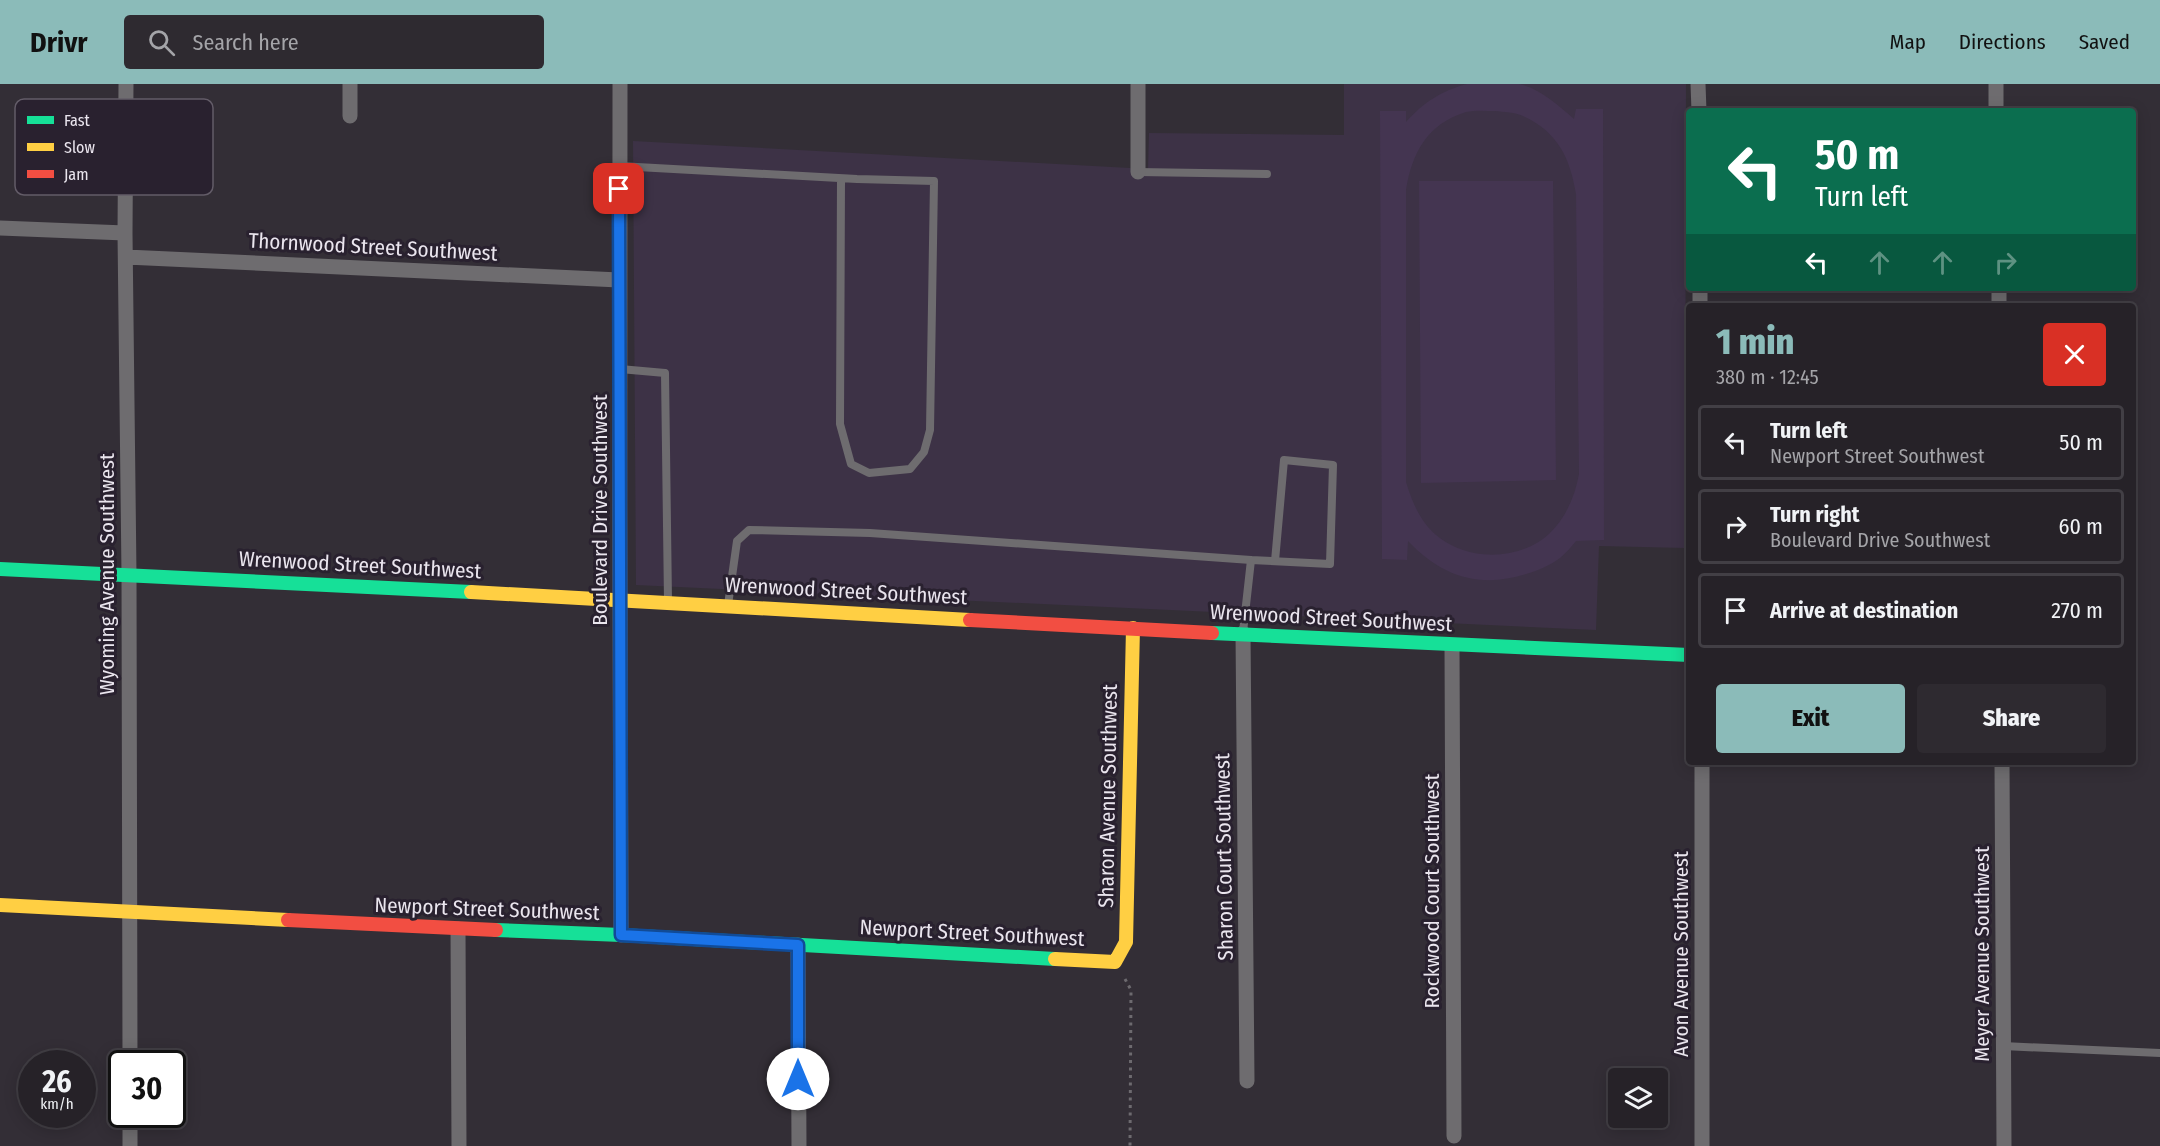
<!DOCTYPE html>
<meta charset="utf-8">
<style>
:root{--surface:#262228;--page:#2e2a30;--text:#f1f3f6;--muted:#a4a4a8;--line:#423f45;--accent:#8bbbb9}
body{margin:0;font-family:"Fira Sans Condensed",sans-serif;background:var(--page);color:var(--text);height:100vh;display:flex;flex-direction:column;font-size:22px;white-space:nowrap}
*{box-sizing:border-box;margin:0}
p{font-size:20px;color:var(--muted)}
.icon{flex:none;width:33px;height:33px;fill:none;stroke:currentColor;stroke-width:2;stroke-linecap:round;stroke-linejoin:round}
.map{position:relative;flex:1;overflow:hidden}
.side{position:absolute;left:1686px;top:219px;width:450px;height:462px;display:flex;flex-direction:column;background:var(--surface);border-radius:6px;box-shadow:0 3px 15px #0003,0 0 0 2px var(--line)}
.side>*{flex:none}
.hud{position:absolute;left:1686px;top:24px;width:450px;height:183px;border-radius:6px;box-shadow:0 3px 15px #0003,0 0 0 2px var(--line);background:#0b6e4f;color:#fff;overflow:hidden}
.fabs{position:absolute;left:1608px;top:984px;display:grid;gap:12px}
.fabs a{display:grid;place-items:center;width:60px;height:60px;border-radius:6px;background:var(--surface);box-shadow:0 3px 15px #0003,0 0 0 2px var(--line);font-size:30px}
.speed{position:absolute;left:18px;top:966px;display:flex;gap:12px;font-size:30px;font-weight:700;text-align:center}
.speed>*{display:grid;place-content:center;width:78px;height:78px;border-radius:50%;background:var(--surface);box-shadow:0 3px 15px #0003,0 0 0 2px var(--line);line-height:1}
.speed small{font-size:15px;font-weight:400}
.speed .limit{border:3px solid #111;border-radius:9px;background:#fff;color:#111}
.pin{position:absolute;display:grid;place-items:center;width:51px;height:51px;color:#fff;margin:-26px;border-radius:12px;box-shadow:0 3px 9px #0006}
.me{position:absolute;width:66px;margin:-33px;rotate:0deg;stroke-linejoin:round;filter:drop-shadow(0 0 4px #0008)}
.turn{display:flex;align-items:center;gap:21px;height:126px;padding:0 30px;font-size:27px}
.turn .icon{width:78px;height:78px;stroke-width:2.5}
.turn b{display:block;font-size:42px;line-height:51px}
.lanes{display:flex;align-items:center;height:57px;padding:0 30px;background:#0003;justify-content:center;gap:30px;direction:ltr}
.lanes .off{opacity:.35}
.round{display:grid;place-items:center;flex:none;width:63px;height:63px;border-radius:6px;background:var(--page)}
.summary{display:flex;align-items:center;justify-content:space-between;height:102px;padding:0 30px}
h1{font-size:36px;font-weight:800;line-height:45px;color:var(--accent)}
.action{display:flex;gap:12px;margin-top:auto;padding:12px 30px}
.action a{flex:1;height:69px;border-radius:6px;background:var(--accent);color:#111;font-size:24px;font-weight:800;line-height:69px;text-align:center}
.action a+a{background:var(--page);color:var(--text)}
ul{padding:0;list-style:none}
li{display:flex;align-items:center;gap:18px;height:75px;margin:0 12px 9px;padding:0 18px;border:3px solid var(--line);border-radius:6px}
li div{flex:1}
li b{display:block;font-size:22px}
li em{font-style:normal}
header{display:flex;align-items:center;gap:36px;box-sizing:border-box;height:84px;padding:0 30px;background:var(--accent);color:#111}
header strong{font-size:28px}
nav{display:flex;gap:33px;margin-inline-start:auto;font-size:21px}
.search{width:420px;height:54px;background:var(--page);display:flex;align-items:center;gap:15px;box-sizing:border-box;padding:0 21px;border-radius:6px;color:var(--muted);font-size:22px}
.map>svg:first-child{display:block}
.built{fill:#3d3246}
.green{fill:#443551;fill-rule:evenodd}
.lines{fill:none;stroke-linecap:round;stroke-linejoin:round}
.path{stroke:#6d6a6f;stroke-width:3;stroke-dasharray:3 4.5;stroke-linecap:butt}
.lane{stroke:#6e6c6f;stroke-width:8}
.street{stroke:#6e6c6f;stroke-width:15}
.fast{stroke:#16e098;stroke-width:14}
.slow{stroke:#ffcf43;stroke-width:14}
.jam{stroke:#f24e42;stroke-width:14}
.route-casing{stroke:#114b97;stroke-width:15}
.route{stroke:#1a73e8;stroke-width:10}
.labels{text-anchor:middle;stroke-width:6;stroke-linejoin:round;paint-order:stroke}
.street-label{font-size:21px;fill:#eae5ee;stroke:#29212f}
.key{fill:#29212f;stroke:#635c68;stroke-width:1.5}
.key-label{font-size:16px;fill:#eae5ee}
</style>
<header>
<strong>Drivr</strong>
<div class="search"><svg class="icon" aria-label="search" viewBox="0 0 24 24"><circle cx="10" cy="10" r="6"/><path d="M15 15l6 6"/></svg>Search here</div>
<nav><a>Map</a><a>Directions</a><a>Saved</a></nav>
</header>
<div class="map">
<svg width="2160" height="1062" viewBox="0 0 2160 1062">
<rect width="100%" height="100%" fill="#332e36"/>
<path class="built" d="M1344,0H1686L1685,464L1599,462L1596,546L636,501L633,57L1148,85L1149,49L1344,51Z"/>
<path class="green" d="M1467,0C1483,0 1503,0 1519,0C1539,4 1559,22 1574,35L1576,25H1603L1604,456L1576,457C1571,463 1566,469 1560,474C1551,481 1537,487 1526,490C1479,505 1441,492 1408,457L1407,476L1382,475L1380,27H1406V38C1424,18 1441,7 1467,0ZM1495,27C1504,28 1515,28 1523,32C1558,48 1570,74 1576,110L1579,390C1575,412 1566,434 1549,450C1516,480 1457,477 1428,443C1417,430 1411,414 1406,398V106C1412,69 1427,40 1466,28C1475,26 1486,27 1495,27Z
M1419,97H1553L1556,396L1421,399Z"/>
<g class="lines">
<path class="path" d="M1125,895L1131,906L1130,1062"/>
<path class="lane" d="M619,82L857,95L934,97L930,346L924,368L910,385L869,389L851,380L840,340L841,95
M1138,88L1267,90
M620,285L665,289L668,517
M1251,476L1330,480L1333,381L1284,376L1275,477
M728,521L737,457L749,446L870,449L1251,476L1243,548
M2003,962L2160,969"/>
<path class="street" d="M126,0L125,149L129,490L130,980
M350,0V32
M620,0C618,284 621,567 621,851
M1698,0L1699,27
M1996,0V27
M1138,88V0
M0,144L125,149
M126,173L619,196
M1700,204V222
M1999,204V222
M1243,549L1247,997
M1452,562L1454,1052
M1702,678V1062
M2002,678L2004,1062
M458,845L459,1062
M798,861L799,1062
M130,1030V1062"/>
<path class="fast" d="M0,485L471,508
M1212,549L1689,571
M496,846L621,851L1055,875"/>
<path class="slow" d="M471,508L970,536
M0,821L288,836
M1055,875L1115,878L1126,858L1133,544"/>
<path class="jam" d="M970,536L1212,549
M288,836L496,846"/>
</g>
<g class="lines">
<defs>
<path id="route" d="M619,105L621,851L798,861V995"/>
</defs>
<use href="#route" class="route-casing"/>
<use href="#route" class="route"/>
</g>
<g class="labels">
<g class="street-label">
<text transform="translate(373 163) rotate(3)" y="7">Thornwood Street Southwest</text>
<text transform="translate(600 426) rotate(-90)" y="7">Boulevard Drive Southwest</text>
<text transform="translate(360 481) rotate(3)" y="7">Wrenwood Street Southwest</text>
<text transform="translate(107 490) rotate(-90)" y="7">Wyoming Avenue Southwest</text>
<text transform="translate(846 507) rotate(3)" y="7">Wrenwood Street Southwest</text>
<text transform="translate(1331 534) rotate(3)" y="7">Wrenwood Street Southwest</text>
<text transform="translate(1108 712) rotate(-89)" y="7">Sharon Avenue Southwest</text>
<text transform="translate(1224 773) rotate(-91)" y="7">Sharon Court Southwest</text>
<text transform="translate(1432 807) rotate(-90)" y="7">Rockwood Court Southwest</text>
<text transform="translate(487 825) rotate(2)" y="7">Newport Street Southwest</text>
<text transform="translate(972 849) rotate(3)" y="7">Newport Street Southwest</text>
<text transform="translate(1681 870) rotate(-90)" y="7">Avon Avenue Southwest</text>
<text transform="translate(1982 870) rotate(-90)" y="7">Meyer Avenue Southwest</text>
</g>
</g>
<rect x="15" y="15" width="198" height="96" rx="9" class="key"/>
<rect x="27" y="32" width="27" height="8" fill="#16e098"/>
<rect x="27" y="59" width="27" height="8" fill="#ffcf43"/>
<rect x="27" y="86" width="27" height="8" fill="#f24e42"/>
<g class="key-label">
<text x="64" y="42">Fast</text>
<text x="64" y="69">Slow</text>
<text x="64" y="96">Jam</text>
</g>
</svg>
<div class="fabs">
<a><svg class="icon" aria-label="layers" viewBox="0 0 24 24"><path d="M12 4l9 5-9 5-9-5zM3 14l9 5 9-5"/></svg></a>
</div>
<div class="speed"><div>26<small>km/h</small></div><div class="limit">30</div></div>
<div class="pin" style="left:619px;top:105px;background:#d93025"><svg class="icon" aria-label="arrive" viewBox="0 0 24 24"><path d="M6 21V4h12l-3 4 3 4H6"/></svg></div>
<svg class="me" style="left:798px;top:995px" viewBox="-20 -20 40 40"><circle r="19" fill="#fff"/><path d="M0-13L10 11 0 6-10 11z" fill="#1a73e8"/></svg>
<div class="hud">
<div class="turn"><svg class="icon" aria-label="left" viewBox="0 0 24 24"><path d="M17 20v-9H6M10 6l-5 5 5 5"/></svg><div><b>50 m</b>Turn left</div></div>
<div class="lanes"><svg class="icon" aria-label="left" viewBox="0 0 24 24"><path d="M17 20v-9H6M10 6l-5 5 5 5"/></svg><svg class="icon off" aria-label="ahead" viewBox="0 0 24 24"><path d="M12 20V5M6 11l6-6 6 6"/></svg><svg class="icon off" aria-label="ahead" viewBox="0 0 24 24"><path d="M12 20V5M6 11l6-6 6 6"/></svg><svg class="icon off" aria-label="right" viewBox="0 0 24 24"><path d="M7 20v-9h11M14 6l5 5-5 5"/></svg></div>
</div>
<section class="side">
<div class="summary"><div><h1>1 min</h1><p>380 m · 12:45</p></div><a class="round" style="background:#d93025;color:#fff"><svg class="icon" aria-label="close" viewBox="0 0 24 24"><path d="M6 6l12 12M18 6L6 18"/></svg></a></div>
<ul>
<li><svg class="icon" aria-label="left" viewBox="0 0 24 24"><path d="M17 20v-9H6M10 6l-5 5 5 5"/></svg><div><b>Turn left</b><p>Newport Street Southwest</p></div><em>50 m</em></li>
<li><svg class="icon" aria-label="right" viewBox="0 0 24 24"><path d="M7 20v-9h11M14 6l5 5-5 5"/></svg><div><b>Turn right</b><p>Boulevard Drive Southwest</p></div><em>60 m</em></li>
<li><svg class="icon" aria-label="arrive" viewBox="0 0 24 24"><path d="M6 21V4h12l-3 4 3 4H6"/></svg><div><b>Arrive at destination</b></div><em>270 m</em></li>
</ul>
<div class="action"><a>Exit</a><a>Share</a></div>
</section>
</div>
